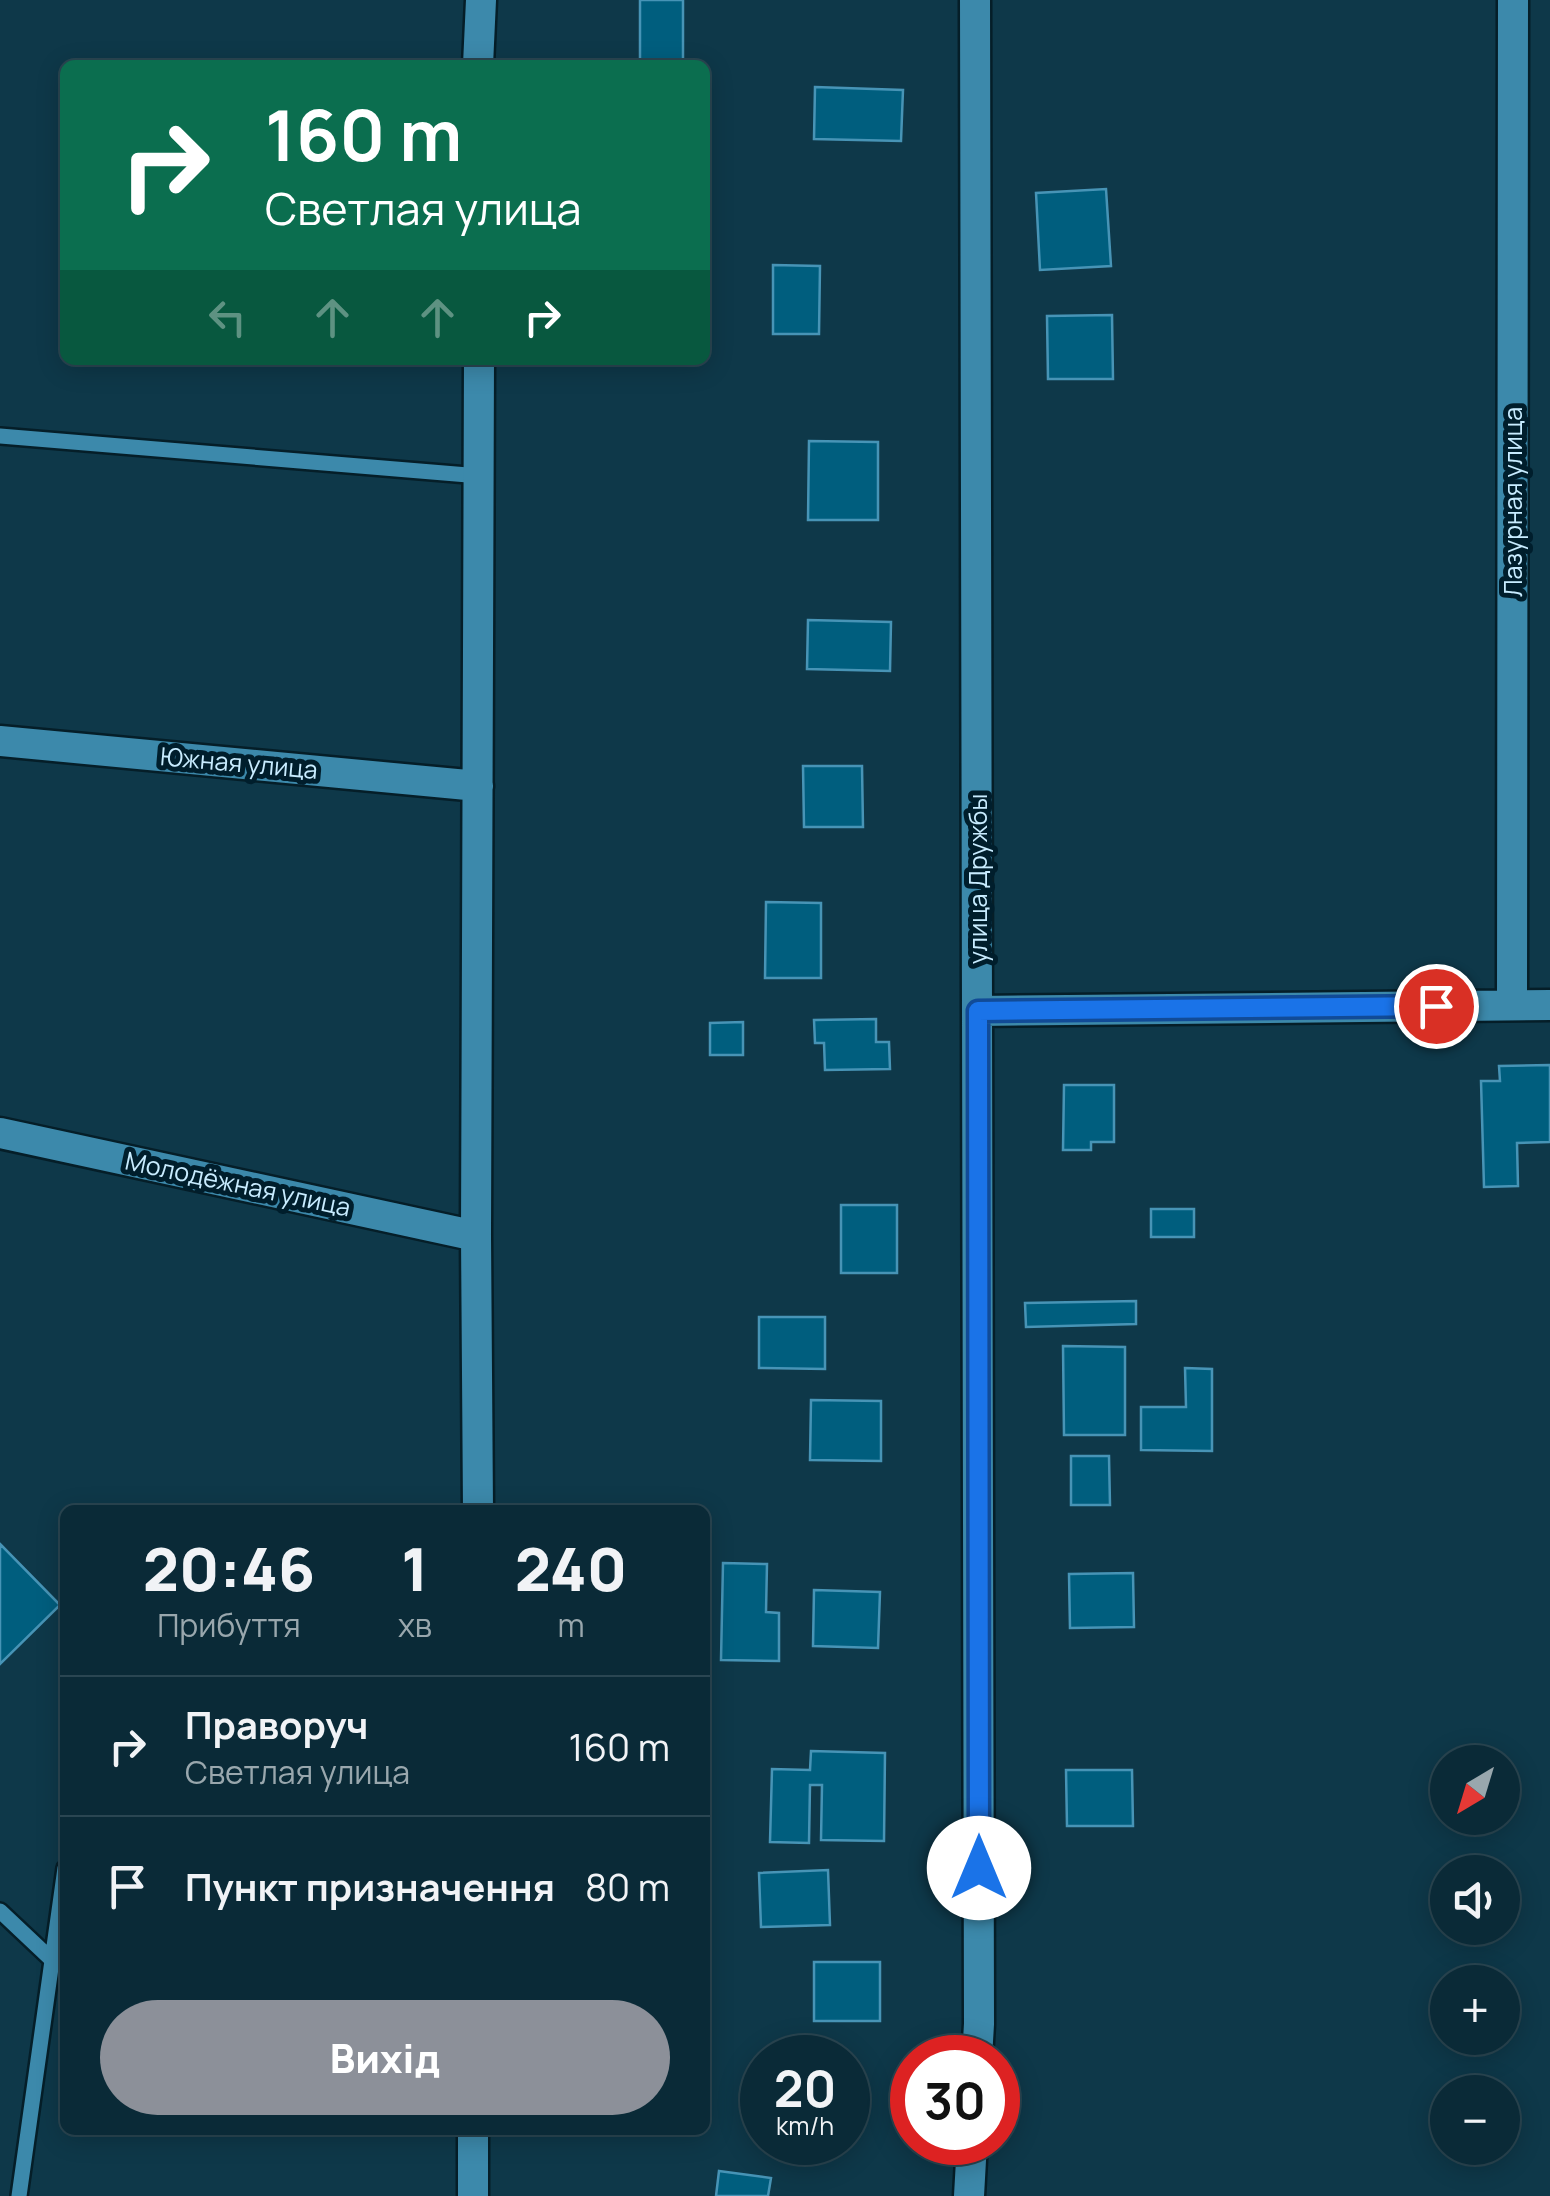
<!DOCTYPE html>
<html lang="uk">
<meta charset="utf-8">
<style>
:root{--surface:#0a2a37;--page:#183642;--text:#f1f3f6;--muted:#99a7ad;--line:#2a4652;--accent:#8c9099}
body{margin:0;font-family:Manrope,sans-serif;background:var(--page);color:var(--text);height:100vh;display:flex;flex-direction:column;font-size:38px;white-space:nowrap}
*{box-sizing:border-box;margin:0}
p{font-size:32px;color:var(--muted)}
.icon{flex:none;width:55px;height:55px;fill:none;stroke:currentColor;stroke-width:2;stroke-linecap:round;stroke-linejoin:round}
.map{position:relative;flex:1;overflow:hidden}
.drawer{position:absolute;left:60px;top:1505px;width:650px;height:630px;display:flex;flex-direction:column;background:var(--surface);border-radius:15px;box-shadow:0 5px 25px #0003,0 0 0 2px var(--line)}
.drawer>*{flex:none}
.guide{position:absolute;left:60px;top:60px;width:650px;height:305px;border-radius:15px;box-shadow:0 5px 25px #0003,0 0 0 2px var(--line);background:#0b6e4f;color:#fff;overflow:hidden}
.needle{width:65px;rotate:218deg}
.fabs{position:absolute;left:1430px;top:1745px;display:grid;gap:20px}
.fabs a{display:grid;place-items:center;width:90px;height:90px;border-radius:50%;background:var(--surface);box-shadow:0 5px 25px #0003,0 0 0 2px var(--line);font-size:50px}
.speed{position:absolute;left:740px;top:2035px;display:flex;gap:20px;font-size:50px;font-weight:700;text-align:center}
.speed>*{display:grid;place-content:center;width:130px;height:130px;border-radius:50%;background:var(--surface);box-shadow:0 5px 25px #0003,0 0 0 2px var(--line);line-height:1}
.speed small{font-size:25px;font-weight:400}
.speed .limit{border:15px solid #d22;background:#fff;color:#111}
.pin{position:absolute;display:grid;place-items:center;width:85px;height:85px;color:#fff;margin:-42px;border:5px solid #fff;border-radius:50%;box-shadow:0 2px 10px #0007}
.me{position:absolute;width:110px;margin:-55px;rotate:0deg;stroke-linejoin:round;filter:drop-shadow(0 0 8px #0008)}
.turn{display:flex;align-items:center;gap:35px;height:210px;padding:0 40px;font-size:45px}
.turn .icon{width:130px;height:130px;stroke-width:2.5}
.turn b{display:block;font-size:70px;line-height:85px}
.lanes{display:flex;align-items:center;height:95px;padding:0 40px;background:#0003;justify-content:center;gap:50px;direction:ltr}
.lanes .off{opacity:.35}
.eta{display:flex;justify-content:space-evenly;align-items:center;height:170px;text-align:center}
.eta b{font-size:60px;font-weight:800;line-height:70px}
.button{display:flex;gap:20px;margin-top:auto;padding:20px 40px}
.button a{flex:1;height:115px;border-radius:60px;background:var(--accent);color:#fff;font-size:40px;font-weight:800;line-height:115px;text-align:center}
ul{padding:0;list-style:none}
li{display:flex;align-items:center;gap:30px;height:140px;padding:0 40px;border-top:2px solid var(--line)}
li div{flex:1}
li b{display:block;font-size:38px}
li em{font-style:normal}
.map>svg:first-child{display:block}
.building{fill:#005e7e;stroke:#4794b6;stroke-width:2.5}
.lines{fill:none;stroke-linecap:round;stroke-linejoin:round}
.lane-casing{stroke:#051e28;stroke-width:20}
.street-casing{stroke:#051e28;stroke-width:35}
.lane{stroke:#3c89ab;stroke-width:15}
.street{stroke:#3c89ab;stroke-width:30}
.route-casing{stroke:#114b97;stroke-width:25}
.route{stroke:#1a73e8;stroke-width:18}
.labels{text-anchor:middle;stroke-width:10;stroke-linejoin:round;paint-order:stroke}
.street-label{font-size:25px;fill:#c8ecff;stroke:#001e2c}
</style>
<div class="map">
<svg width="1550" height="2196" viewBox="0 0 1550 2196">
<rect width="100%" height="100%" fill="#0e3849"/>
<path class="building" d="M640,0H683V60L640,59Z
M815,87L903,90L901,141L814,139Z
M1106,189L1111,266L1040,270L1036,193Z
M773,265L820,266L819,334H773Z
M1112,315L1113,379H1048L1047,316Z
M809,441L878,442V520H808Z
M808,620L891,622L890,671L807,669Z
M803,766H862L863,827H804Z
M766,902L821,903V978H765Z
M876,1019V1042H889L890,1069L825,1070L824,1043H815L814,1020Z
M743,1022V1055H710V1023Z
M1550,1065V1142L1517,1143L1518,1186L1484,1187L1481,1081H1500L1499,1066Z
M1064,1085H1114V1142H1091V1150H1063Z
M841,1205H897V1273H841Z
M1151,1209H1194V1237H1151Z
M1136,1301V1324L1026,1327L1025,1303Z
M759,1317H825V1369L759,1368Z
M1063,1346L1125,1347V1435H1064Z
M1185,1368L1212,1369V1451L1141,1450V1407H1186Z
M811,1400L881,1401V1461L810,1460Z
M1071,1456H1109L1110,1505H1071Z
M0,1544L60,1605L0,1664Z
M723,1563L767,1564L766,1612L779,1613V1661L721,1660Z
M1133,1573L1134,1627L1070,1628L1069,1574Z
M814,1590L880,1592L878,1648L813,1646Z
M811,1751L885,1753L884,1841L821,1840L822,1785H810L809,1843L770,1842L772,1769L810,1770Z
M1066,1770H1132L1133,1826H1067Z
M828,1870L830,1925L761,1927L759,1873Z
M814,1962H880V2021H814Z
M719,2171L771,2178L768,2196H716Z"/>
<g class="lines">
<defs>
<path id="lane" d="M0,436L480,476
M0,1911L52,1960
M19,2196L65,1868"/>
<path id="street" d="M975,0L979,2024L977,2058
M478,65L481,0
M0,741L478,786
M1512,1005L1513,0
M978,1011L1550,1005
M0,1133L476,1236
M478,1510L476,1236L479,360
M473,2196V2130
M969,2196L972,2142"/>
</defs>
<use href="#lane" class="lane-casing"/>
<use href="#street" class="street-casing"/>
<use href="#lane" class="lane"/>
<use href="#street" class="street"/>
</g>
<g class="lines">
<defs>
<path id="route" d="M979,1868L978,1011L1436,1006"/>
</defs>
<use href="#route" class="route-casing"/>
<use href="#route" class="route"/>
</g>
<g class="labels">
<g class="street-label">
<text transform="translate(1513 502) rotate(-90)" y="9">Лазурная улица</text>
<text transform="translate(239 763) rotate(5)" y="9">Южная улица</text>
<text transform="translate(978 879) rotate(-90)" y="9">улица Дружбы</text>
<text transform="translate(238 1184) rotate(12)" y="9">Молодёжная улица</text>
</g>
</g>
</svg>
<div class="fabs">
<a><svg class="needle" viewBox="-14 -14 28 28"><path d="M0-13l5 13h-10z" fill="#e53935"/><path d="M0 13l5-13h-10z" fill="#99a7ad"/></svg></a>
<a><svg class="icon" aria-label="sound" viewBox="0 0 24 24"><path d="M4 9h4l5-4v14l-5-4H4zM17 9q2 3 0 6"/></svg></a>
<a>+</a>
<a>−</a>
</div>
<div class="speed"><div>20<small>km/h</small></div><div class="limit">30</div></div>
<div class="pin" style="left:1436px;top:1006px;background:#d93025"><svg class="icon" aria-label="arrive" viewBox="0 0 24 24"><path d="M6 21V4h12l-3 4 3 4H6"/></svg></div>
<svg class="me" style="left:979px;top:1868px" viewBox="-20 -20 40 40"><circle r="19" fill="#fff"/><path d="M0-13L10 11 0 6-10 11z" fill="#1a73e8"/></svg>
<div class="guide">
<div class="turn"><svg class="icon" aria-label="right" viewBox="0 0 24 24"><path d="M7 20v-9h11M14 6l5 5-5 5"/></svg><div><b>160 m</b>Светлая улица</div></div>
<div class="lanes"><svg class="icon off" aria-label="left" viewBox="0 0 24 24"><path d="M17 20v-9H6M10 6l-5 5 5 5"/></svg><svg class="icon off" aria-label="ahead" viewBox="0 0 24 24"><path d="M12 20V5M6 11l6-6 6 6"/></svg><svg class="icon off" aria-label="ahead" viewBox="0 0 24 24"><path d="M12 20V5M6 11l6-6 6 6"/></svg><svg class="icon" aria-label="right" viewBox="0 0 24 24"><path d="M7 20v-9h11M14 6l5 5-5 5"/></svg></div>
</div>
<section class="drawer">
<div class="eta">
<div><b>20:46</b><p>Прибуття</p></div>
<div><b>1</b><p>хв</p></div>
<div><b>240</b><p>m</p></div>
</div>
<ul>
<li><svg class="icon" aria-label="right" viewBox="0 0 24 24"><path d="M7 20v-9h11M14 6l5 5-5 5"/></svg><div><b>Праворуч</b><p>Светлая улица</p></div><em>160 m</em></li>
<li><svg class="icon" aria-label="arrive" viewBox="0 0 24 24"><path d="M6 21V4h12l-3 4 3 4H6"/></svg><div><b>Пункт призначення</b></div><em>80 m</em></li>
</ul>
<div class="button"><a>Вихід</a></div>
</section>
</div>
